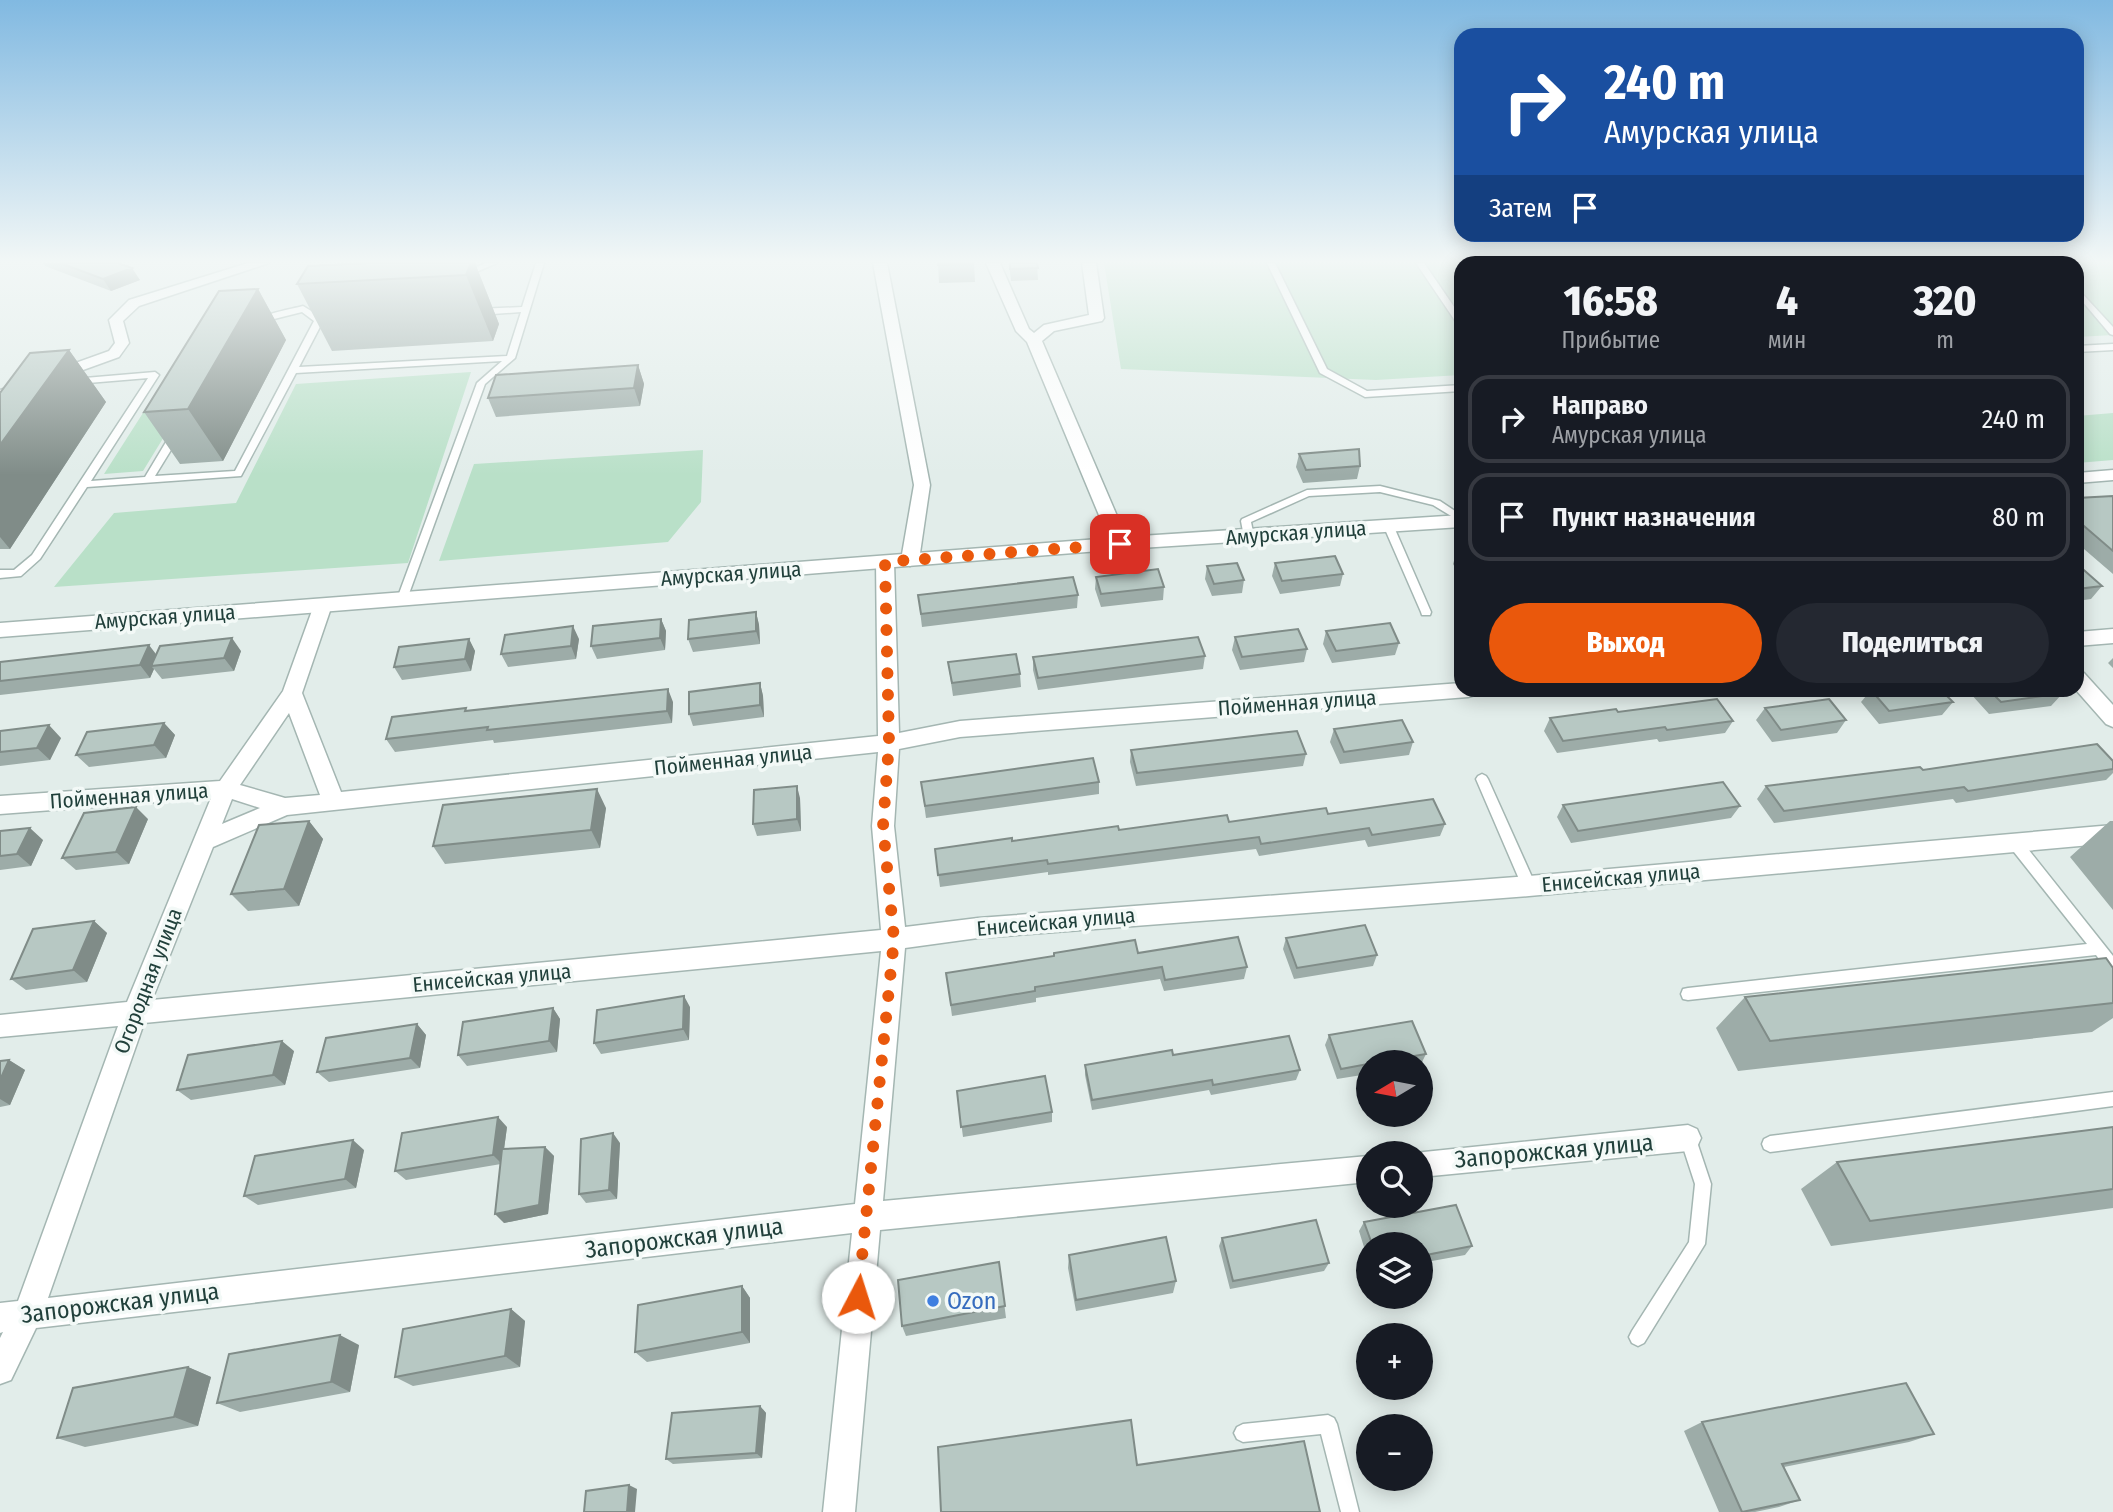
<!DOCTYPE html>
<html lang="ru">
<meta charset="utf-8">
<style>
:root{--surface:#171b24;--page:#242831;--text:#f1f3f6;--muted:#9ea1a6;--line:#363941;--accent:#ea580c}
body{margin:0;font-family:"Fira Sans Condensed",sans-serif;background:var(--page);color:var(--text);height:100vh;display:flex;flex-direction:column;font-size:26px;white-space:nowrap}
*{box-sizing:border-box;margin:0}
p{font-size:23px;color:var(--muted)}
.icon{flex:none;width:38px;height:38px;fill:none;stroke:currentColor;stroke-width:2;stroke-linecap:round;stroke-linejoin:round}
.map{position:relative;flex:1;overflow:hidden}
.panel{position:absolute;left:1454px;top:256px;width:630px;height:441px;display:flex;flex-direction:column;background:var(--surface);border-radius:21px;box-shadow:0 4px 18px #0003}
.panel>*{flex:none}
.hud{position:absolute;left:1454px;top:28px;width:630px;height:214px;border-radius:21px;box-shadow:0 4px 18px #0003;background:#1a4fa0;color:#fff;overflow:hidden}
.needle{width:46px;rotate:260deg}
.controls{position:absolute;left:1356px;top:1050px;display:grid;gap:14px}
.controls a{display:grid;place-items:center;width:77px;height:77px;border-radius:50%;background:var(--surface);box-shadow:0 4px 18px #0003;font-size:35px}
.pin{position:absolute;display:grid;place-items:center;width:60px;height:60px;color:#fff;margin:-30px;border-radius:14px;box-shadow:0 4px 10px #0006}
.me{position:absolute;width:77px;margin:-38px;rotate:5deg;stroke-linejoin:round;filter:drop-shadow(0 0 5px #0008)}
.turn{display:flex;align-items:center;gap:24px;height:147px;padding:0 35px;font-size:32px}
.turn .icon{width:91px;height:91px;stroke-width:2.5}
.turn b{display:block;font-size:49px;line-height:60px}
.then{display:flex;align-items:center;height:66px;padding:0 35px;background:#0003;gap:14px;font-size:26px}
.eta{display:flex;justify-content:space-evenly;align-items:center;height:119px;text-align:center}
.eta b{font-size:42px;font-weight:800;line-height:49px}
.primary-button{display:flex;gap:14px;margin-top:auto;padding:14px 35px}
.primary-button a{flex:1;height:80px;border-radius:42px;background:var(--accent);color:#fff;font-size:28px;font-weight:800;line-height:80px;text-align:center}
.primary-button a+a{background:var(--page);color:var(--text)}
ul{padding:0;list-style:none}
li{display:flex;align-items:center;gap:21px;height:88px;margin:0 14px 10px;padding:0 21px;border:4px solid var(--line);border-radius:21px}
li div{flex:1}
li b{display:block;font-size:26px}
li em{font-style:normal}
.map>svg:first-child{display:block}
.green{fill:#b9e0c8}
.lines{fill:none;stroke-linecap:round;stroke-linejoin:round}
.service-casing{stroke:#a4b6b2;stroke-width:3}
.minor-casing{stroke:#a4b6b2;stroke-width:3}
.tertiary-casing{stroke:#a4b6b2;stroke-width:3}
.service{fill:#fff;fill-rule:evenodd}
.minor{fill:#fff;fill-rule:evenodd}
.tertiary{fill:#fff;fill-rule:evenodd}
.wall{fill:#9daca8}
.shaded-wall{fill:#808c88}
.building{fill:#b7c8c3;stroke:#808c88;stroke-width:2}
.route{stroke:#ea580c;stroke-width:12;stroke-dasharray:0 21.6}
.shop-dot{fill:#3f7fe0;stroke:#f3f9f7;stroke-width:2.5}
.labels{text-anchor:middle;stroke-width:7;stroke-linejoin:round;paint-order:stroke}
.street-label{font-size:21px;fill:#21403b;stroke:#f3f9f7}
.near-street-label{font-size:24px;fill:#21403b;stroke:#f3f9f7}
.near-shop-label{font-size:24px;fill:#366cbe;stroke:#f3f9f7;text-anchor:start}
</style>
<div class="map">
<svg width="2113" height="1512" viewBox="0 0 2113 1512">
<rect width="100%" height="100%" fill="#e2edea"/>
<path class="green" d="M1104,263H1461V375L1376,380L1121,369Z
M2077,263H2113V335L2077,337Z
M471,372L408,563L54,587L114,513L236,503L296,384Z
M200,378L143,471L104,474L164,380Z
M2113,413V460L2077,463V416Z
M703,450L701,502L668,542L439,561L474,464Z"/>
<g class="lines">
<defs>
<path id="service" d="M486,263H497L467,276L460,274Z
M536,263H544L515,358L485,384L406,602L402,603L397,599L477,383L502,361L296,373L241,476L87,487L40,559L21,576L0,578V570H14L32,555L148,378L76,384L73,383V379L155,372L159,375L91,481L145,477L172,432L177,429L182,432L155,476L235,471L314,321L302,312L270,320L260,325L256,322C268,312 288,310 303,306L321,317L334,318V322L322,323L299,367L507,356L521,312L478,315L474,312L478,309L522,307Z
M1267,263H1275L1327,369L1367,391L1461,385V391L1365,397L1320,373Z
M1416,263H1424L1461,317V325H1458Z
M2077,288L2113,327V335L2110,334L2077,295Z
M2113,344V350L2077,352V346Z
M1380,486L1440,501L1461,515V522L1433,505L1380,492L1309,496L1251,522L1254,537L1249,540L1244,537L1241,521L1242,519L1307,490Z
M1389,524L1394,527L1431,612L1430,615H1422L1421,612L1384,527Z
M1482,774L1486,776L1488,779L1536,886L1534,890L1529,892L1524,890L1522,886L1476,779L1478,776Z
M2015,838L2020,839L2113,956V973L2108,971L2096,955L1688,1000L1683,999L1681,994L1683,989L1688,988L2087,944L2010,847L2008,843L2010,839Z
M2113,1092V1106L1770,1152L1764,1149L1762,1144L1764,1139L1770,1136Z
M1688,1130L1694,1133L1711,1184L1705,1244L1644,1343L1638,1346L1632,1343L1629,1337L1632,1331L1689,1242L1695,1184L1680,1138L1682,1133Z
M1328,1415L1334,1418L1337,1424L1359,1512H1341L1321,1434L1243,1442L1237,1439L1234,1433L1237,1427L1243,1424Z"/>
<path id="minor" d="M248,263H269L139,306L123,321L129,343L119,357L0,400V390L109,351L115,343L109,320L129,300Z
M873,263H887L930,485L919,560L910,566L901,560L914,485Z
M986,263H1000L1029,329L1034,333L1044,325L1089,315L1082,263H1096L1104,318L1102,321L1054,331L1042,341L1129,544L1126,548L1120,550L1111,544L1027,342L1016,331Z
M885,556L894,562L899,733L960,721L1461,683V690H1478L1475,695L1468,697L960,737L899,749L894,826L905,927L978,918L1529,876L2113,825V843L1529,896L978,938L905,948L883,1201L1368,1156V1182L880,1230L855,1512H823L852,1233L36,1328L11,1380L0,1384V1338L3,1332L0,1333V1303L18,1301L118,1026L0,1037V1015L127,1002L211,798L0,814V796L220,781L283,691L314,605L316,600H330L332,605L302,693L341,792L878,736L876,562ZM289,713L320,795L285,798L240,785ZM878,752L872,826L881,930L152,1000L213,847L287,815ZM232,799L260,808L222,824ZM881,951L855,1204L48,1298L144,1023Z
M2113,629V643L2077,646V632Z
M1688,1125L1697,1129L1701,1138L1697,1147L1688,1151L1421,1177V1153H1414Z"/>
<path id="tertiary" d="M2113,470V480L2077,483V473Z
M1461,515V527L1125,549L0,637V623L1125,537Z
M2077,671L2084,673L2113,705V727L2106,724L2076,690Z"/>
</defs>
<use href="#service" class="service-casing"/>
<use href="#minor" class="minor-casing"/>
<use href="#tertiary" class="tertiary-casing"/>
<use href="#service" class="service"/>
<use href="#minor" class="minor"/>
<use href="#tertiary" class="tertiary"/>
</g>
<path class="wall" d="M43,263H118L140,280L111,291L45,266Z
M475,263L499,324L493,341L332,351L297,284Z
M938,263H974L975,282L939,283Z
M1009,263H1037L1038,280L1011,281Z
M258,289L286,340L223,461L180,464L144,412Z
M69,350L106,402L10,549H0V393Z
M638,365L644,384L640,406L496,417L488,398Z
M1299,454L1360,466L1357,479L1303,483L1296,467Z
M2113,496V574L2077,543V498Z
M1457,551H1461V578L1453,564Z
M1275,563L1343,574L1340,586L1280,594L1272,576Z
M2077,564L2102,586L2091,599L2077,601Z
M1207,566L1244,580L1242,593L1212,596L1205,579Z
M1096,577L1164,587L1163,600L1101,607L1095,589Z
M918,595H1078L1077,608L922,627Z
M756,612L759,625L760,644L693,652L688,639Z
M661,619L666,631L665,650L597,659L591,646Z
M1326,631L1399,643L1395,655L1332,663L1323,644Z
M1235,637L1307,649L1304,662L1240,670L1232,650Z
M469,639L475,651L471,671L402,680L394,667Z
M579,639L576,659L508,667L501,654Z
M241,651L234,671L162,679L154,669L150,678L0,695V662Z
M1205,656L1203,669L1038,690L1033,670V657Z
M2113,658V668L2108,663Z
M948,662L1020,674L1021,687L953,696Z
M760,683L763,696L764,717L693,726L689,714Z
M1871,690L1953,702L1942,715L1879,724L1861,702Z
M1973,690H2060L2063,693L2051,706L1989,714L1970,693Z
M673,702L672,723L494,743L493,740L395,752L386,739L467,711Z
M1765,708L1846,720L1837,733L1772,742L1756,720Z
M1618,712L1733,721L1725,733L1659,742L1657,739L1557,753L1544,731L1550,718Z
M164,723L175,735L166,758L89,767L76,755Z
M1334,729L1413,742L1409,755L1340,764L1330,742Z
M0,731L61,738L50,760L0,766Z
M1131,750L1306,754L1303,766L1136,786L1130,762Z
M2113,761V773L2106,780L1956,803L1953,799L1774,823L1757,799L1766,786L1923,770Z
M921,782H1099V794L926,818Z
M800,798L801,831L757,836L753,824Z
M1563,805L1740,806L1731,818L1571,843L1557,817Z
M606,808L600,848L445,864L433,846Z
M1328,814L1445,824L1440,836L1368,847L1365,840L1259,856L1256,849L1048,875V872L940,887L935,849L1119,830Z
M148,819L129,864L76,870L62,858Z
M309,821L323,839L299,906L248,911L231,894Z
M2110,821H2113V910L2070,857Z
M0,831L43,840L31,866L0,870Z
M94,921L107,933L87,982L26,990L11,979Z
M1286,938L1377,955L1373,966L1294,979L1283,949Z
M1054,953H1138L1247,967L1244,979L1164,991L1160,979L1036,998V1002L952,1016L946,973L1054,956Z
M2113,968V1018L2092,1032L1738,1071L1716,1028L1745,997Z
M690,1007L689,1040L601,1054L594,1043Z
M553,1008L560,1019L557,1052L467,1066L458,1055Z
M417,1024L426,1035L420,1068L329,1082L317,1072Z
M1329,1035L1426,1054L1421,1064V1062H1368V1074L1337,1079L1325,1045Z
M294,1051L285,1085L191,1100L177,1090Z
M1173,1055L1300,1070L1296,1080L1211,1095L1209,1090L1092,1110L1085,1075V1065Z
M9,1060L25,1070L10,1105L0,1107V1061Z
M957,1091L1052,1112V1122L963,1137Z
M507,1127L504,1149L545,1147L554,1156L548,1214L504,1223L501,1164L406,1180L395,1171Z
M2113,1127V1208L1831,1246L1801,1189L1837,1162Z
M620,1143L617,1199L586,1203L579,1194Z
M364,1150L356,1188L258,1205L244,1196Z
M1364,1222L1472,1246L1465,1255L1421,1263V1244H1368V1260L1359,1231Z
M1222,1238L1329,1263L1324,1271L1230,1289L1219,1246Z
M1069,1255L1176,1281L1173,1293L1076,1311L1068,1268Z
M999,1262L1006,1318L906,1336L902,1326Z
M742,1286L750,1298V1343L647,1362L635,1352Z
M511,1309L525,1321L520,1367L413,1386L395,1377Z
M359,1345L350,1392L240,1412L217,1403Z
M188,1367L211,1377L198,1426L85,1447L57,1438Z
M760,1406L766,1413L762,1458L673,1464L666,1459Z
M1702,1422L1934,1434L1909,1442L1784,1467L1800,1500L1779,1507L1755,1512H1719L1684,1431Z"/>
<path class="shaded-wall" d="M471,263H475L499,324L493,341L466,275Z
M132,268L140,280L111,291L103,279Z
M258,289L286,340L223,461L188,409Z
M69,350L106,402L10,549L0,537V445Z
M638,365L644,384L640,406L634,388Z
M756,612L759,625L760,644L756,631Z
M661,619L666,631L665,650L660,638Z
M573,626L579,639L576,659L571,646Z
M232,638L241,651L234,671L224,658Z
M469,639L475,651L471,671L465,659Z
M149,645L159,658L151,666L154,669L150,678L140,665Z
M760,683L763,696L764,717L760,705Z
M668,689L673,702L672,723L667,711Z
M164,723L175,735L166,758L154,745Z
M49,725L61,738L50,760L37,748Z
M797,786L800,798L801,831L797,819Z
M597,789L606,808L600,848L591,830Z
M136,807L148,819L129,864L116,852Z
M309,821L323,839L299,906L284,889Z
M30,828L43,840L31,866L17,854Z
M94,921L107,933L87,982L73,970Z
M684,996L690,1007L689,1040L683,1029Z
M553,1008L560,1019L557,1052L549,1041Z
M417,1024L426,1035L420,1068L410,1058Z
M282,1041L294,1051L285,1085L273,1075Z
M9,1060L25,1070L10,1105L0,1099V1080Z
M498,1117L507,1127L502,1164L493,1155Z
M613,1133L620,1143L617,1199L609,1190Z
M353,1140L364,1150L356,1188L345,1179Z
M545,1147L554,1156L548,1214L504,1223L495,1214Z
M742,1286L750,1298V1343L742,1332Z
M511,1309L525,1321L520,1367L505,1356Z
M340,1335L359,1345L350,1392L331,1382Z
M188,1367L211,1377L198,1426L174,1417Z
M760,1406L766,1413L762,1458L756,1453Z
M629,1485L637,1489L635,1512H627Z"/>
<path class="building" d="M60,263H118L132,268L103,279Z
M370,263H471L466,275L297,284L308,266Z
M938,263H974L938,265Z
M1010,263H1037L1038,268L1010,269Z
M258,289L188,409L144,412L219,291Z
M69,350L0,445V393L30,353Z
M638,365L634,388L488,398L496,375Z
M1359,449L1360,466L1306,470L1299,454Z
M2113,496V551L2077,520V498Z
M1335,556L1343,574L1282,581L1275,563Z
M1237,563L1244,580L1214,584L1207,566Z
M2077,564L2102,586L2077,589Z
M1158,569L1164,587L1101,594L1096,577Z
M1073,577L1078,595L921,614L918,595Z
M756,612V631L688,639L689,620Z
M661,619L660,638L591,646L593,626Z
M1390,623L1399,643L1336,651L1326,631Z
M573,626L571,646L501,654L505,635Z
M1298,629L1307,649L1242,657L1235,637Z
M1198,637L1205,656L1038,678L1033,657Z
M232,638L224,658L151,666L160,646Z
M469,639L465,659L394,667L399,647Z
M149,645L140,665L0,681V662Z
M1016,654L1020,674L952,683L948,662Z
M760,683V705L689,714V692Z
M668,689L667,711L487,730L488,727L386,739L392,717L466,708L465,711Z
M1871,690H1941L1953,702L1889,711Z
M1989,690H2060L2063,693L2001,702Z
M1717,699L1733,721L1667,730L1665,727L1563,741L1550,718L1616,709L1618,712Z
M1829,699L1846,720L1781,730L1765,708Z
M1402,720L1413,742L1344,752L1334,729Z
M164,723L154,745L76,755L87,732Z
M49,725L37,748L0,752V731Z
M1297,731L1306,754L1137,773L1131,750Z
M2097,744L2113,761V769L1968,791L1964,787L1784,811L1766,786L1920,767L1923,770Z
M1093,758L1099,782L925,806L921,782Z
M1723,782L1740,806L1578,831L1563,805Z
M797,786V819L753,824L754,790Z
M597,789L591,830L433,846L443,805Z
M1433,799L1445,824L1372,835L1369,828L1261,844L1259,837L1048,864L1047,860L938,875L935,849L1012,838V841L1118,826L1119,830L1227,815L1229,822L1326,808L1328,814Z
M136,807L116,852L62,858L84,813Z
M309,821L284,889L231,894L259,825Z
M30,828L17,854L0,856V831Z
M94,921L73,970L11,979L33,929Z
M1365,925L1377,955L1297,968L1286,938Z
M1238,937L1247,967L1165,980L1162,967L1035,987V991L951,1005L946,973L1054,956V953L1135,940L1138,953Z
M2106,958L2113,968V1003L1770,1041L1745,997Z
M684,996L683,1029L594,1043L597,1010Z
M553,1008L549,1041L458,1055L463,1022Z
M1412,1021L1426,1054L1379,1062H1368V1064L1341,1069L1329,1035Z
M417,1024L410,1058L317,1072L326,1038Z
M1289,1036L1300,1070L1213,1085L1212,1080L1092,1100L1085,1065L1172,1050L1173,1055Z
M282,1041L273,1075L177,1090L188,1055Z
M9,1060L0,1080V1061Z
M1045,1076L1052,1112L961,1127L957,1091Z
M498,1117L493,1155L395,1171L402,1133Z
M2113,1127V1189L1870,1221L1837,1162Z
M613,1133L609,1190L579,1194L581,1139Z
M353,1140L345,1179L244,1196L255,1156Z
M545,1147L539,1205L495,1214L502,1149Z
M1456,1205L1472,1246L1421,1256V1244H1372L1364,1222Z
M1316,1220L1329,1263L1233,1281L1222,1238Z
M1166,1237L1176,1281L1076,1300L1069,1255Z
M999,1262L1005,1306L902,1326L898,1280Z
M742,1286V1332L635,1352L638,1305Z
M511,1309L505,1356L395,1377L403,1329Z
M340,1335L331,1382L217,1403L229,1354Z
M188,1367L174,1417L57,1438L73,1388Z
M1906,1383L1934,1434L1782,1464L1800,1500L1742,1512L1702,1422Z
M760,1406L756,1453L666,1459L672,1413Z
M1131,1420L1137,1465L1304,1441L1320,1512H941L938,1447Z
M629,1485L627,1512H584L586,1491Z"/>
<linearGradient id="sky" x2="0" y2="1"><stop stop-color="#81b9e1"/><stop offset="0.55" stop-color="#f2f7f6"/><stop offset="1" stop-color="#f2f7f6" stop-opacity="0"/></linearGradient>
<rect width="2113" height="475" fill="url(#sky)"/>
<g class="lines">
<path class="route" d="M858,1297L894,939L883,826L889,743L885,562L1120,544"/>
</g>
<circle class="shop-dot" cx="933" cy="1301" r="7"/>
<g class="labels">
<g class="street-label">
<text transform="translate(1296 533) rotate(-4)" y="7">Амурская улица</text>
<text transform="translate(731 574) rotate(-4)" y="7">Амурская улица</text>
<text transform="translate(165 617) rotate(-4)" y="7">Амурская улица</text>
<text transform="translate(1297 703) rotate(-4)" y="7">Пойменная улица</text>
<text transform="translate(733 760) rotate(-6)" y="7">Пойменная улица</text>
<text transform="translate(129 796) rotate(-4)" y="7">Пойменная улица</text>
<text transform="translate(1621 878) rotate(-5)" y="7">Енисейская улица</text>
<text transform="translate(1056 922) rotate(-5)" y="7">Енисейская улица</text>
<text transform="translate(492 978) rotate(-5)" y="7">Енисейская улица</text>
<text transform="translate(148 981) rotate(-69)" y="7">Огородная улица</text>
</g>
<g class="near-street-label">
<text transform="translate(1554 1151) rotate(-5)" y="8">Запорожская улица</text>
<text transform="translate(684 1238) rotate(-7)" y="8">Запорожская улица</text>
<text transform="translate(120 1303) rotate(-7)" y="8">Запорожская улица</text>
</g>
<g class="near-shop-label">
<text x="947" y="1309">Ozon</text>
</g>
</g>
</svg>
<div class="controls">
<a><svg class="needle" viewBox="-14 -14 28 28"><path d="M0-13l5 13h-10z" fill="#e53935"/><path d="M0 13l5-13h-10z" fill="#9ea1a6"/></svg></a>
<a><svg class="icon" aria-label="search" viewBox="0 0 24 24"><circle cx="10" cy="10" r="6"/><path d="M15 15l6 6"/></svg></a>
<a><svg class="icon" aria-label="layers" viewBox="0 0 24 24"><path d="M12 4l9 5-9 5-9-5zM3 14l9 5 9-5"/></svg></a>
<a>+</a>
<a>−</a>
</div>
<div class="pin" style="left:1120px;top:544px;background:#d93025"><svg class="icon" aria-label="arrive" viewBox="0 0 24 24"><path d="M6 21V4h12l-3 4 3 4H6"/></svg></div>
<svg class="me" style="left:858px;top:1297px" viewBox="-20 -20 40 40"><circle r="19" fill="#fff"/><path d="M0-13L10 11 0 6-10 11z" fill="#ea580c"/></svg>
<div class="hud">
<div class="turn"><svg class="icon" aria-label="right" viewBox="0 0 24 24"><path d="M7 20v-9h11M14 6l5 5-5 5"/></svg><div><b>240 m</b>Амурская улица</div></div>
<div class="then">Затем<svg class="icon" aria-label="arrive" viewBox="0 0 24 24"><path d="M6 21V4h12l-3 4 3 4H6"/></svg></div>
</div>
<section class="panel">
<div class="eta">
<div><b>16:58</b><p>Прибытие</p></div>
<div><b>4</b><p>мин</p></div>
<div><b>320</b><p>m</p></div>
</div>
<ul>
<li><svg class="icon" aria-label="right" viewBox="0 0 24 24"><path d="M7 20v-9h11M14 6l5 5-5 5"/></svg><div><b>Направо</b><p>Амурская улица</p></div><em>240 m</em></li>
<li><svg class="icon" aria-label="arrive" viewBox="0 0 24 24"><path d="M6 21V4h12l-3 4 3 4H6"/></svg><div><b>Пункт назначения</b></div><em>80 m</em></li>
</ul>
<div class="primary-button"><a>Выход</a><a>Поделиться</a></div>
</section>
</div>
